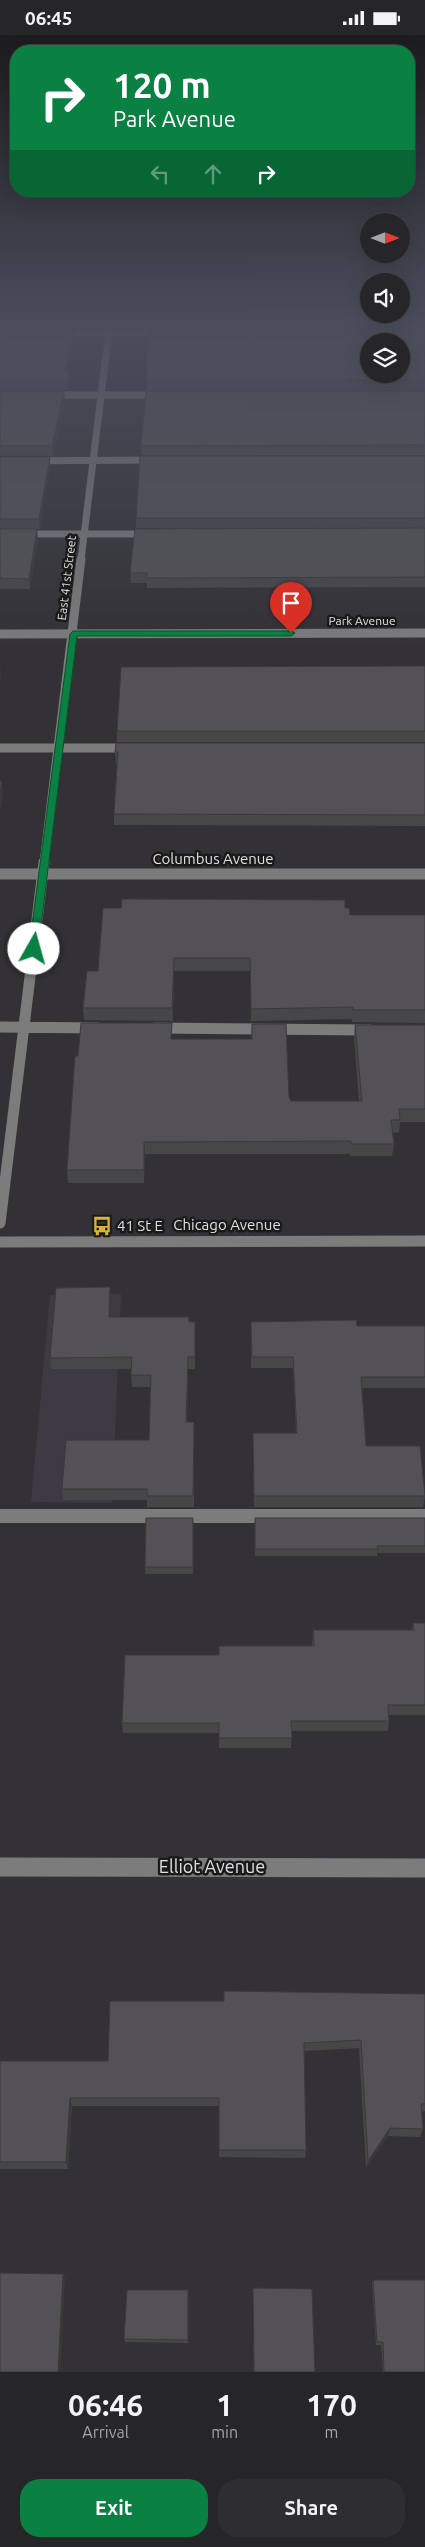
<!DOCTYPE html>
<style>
:root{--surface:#262528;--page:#2e2d30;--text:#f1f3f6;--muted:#a4a5a8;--line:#424245;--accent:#0b8043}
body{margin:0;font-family:Ubuntu,sans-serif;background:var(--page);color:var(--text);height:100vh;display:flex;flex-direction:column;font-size:19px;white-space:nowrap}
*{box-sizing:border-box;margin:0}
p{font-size:16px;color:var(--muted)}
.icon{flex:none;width:28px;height:28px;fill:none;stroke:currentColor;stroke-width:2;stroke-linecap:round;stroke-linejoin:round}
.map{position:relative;height:2337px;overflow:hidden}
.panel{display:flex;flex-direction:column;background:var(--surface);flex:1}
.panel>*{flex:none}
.guide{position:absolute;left:10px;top:10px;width:405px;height:152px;border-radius:20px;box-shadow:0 5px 20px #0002,0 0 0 1px var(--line);background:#0b8043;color:#fff;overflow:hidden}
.needle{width:32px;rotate:90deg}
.fabs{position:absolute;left:360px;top:178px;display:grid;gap:10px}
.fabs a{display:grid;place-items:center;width:50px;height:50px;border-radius:50%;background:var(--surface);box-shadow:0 5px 20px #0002,0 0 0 1px var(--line);font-size:25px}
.pin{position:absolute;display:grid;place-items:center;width:42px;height:42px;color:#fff;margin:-51px -21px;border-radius:50% 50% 50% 0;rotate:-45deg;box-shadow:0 0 5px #0007}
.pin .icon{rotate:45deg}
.me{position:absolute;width:55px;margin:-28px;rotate:7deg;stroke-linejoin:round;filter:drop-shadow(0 0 4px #0008)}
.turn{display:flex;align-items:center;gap:18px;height:105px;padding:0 20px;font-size:22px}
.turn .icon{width:65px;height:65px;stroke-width:2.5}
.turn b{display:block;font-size:35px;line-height:42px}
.lanes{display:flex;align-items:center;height:48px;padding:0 20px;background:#0003;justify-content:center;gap:25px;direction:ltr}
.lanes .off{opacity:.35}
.eta{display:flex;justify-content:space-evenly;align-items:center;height:85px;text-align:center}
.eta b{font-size:30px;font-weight:700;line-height:35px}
.action{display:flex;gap:10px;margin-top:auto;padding:10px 20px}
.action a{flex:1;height:58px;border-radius:20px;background:var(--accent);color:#fff;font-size:20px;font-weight:700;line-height:58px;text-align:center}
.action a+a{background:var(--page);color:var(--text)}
.status{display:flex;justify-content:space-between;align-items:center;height:35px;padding:0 25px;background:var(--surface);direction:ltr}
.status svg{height:14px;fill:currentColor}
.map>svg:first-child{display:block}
.built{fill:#3d3a43}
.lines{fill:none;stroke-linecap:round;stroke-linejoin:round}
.minor-far4{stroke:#7c7c7d;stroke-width:7}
.minor-far3{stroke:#7c7c7d;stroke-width:9}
.minor-far2{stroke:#7c7c7d;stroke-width:11}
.minor-far1{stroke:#7c7c7d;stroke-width:14}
.minor{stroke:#7c7c7d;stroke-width:19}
.wall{fill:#474649}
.shaded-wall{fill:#3a393c}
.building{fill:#535155;stroke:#3a393c;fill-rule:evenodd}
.route{fill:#0b8043;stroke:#07532c}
.labels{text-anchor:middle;stroke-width:5;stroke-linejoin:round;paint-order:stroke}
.far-street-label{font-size:12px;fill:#e1e0e2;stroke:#1a1a1b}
.street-label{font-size:15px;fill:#e1e0e2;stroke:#1a1a1b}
.poi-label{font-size:15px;fill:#e1e0e2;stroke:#1a1a1b;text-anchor:start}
.near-street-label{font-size:18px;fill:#e1e0e2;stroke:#1a1a1b}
</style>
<div class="status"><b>06:45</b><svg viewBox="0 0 49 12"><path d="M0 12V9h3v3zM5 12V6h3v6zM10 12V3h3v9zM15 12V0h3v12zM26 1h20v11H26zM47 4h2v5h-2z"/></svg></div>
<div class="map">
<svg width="425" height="2337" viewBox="0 0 425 2337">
<rect width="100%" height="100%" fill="#333135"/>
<path class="built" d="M121,1259L112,1468L31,1467L50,1260Z"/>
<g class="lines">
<path class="minor-far4" d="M58,298H165
M47,360H162
M0,426L155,425
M0,499H150
M81,525L110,287"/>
<path class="minor-far3" d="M0,599L425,598
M0,713H132
M44,828L81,524"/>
<path class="minor-far2" d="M0,839H425
M0,992L98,993
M155,993L370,995
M0,1188L44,827
M0,1207L425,1206"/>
<path class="minor-far1" d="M0,1481H425"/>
<path class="minor" d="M0,1832L425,1833"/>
</g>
<path class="wall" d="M0,287H78L77,293H0Z
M148,287H425V293H149Z
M0,294H74V303L67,336L69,345L67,355H0Z
M425,294V355H147L146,345Z
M0,356L65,365L53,421H0Z
M425,356V420H141V411Z
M425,421V493H136V483Z
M0,422L50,431L40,494H0Z
M425,493V552L147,553V548H131L130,538Z
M0,494L38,504L30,554H0Z
M425,631V707H117V696Z
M425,708V791L114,790V779L117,729H116L115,717Z
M345,873L350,880H425V988L352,987V984L251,986L250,936H174L173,986L84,985L83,973L98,936Z
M252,989L291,1066H359L354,1002L355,990H425V1087H400L399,1097L392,1098L394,1109L392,1121H350V1119H145L144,1148H68L67,1135L78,1021L172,1004H251Z
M111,1264L110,1282L195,1287V1334H188L187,1387H194V1472H147V1465H63L62,1454L149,1405L150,1352H132L131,1334H51L50,1323Z
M251,1287L357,1291H425V1353H362L366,1411L425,1461L423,1472H254L253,1398H296L293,1333H251Z
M193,1483V1539H145V1532Z
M255,1483H425V1518H377V1521H255Z
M413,1588H425V1680H389V1686L388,1696H292L291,1713H219V1698H123L122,1688L219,1620L312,1611L313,1595H412Z
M425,1959V2076L421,2077L423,2094L420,2102L388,2101L366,2133L359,2013L304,2016L306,2115L305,2123L219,2122V2071H72L68,2134H0V2026H108L224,1966Z
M373,2245L425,2337H383L381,2310H376L372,2248Z
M188,2255V2308L125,2307L124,2304Z"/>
<path class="shaded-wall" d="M74,294V303L65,345V336Z
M69,336V345L67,355V345Z
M64,356L65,365L53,421L52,411Z
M50,422V431L40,494L39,484Z
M37,494L38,504L30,554L29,544Z
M0,629L1,640L0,650Z
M2,746L3,757L0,778V759Z
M174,923V936L173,986L172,973Z
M144,1107L145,1119L144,1148Z
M110,1252L111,1264L109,1293V1282Z
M70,2063L72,2071L68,2134L66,2127Z
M390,2093L388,2101L366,2133L368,2126Z
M63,2239L65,2243L60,2337H58Z"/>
<path class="building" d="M0,294H74L65,336H69L67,345H0Z
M148,294H425V345H146ZM369,306H401V339H369Z
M0,356H64L52,411H0Z
M146,356H425V410L141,411Z
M140,421H425V483H136Z
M0,422H50L39,484H0Z
M425,493V542L146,543L147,538H130L135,494Z
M0,494H37L29,544L0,543Z
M425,631V696H117L121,632Z
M116,708H425V780L114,779L118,717H115Z
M0,746H2L0,759Z
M122,864L345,865V873H349L350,880H425V975H353V972L251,974L250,923H174L172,973H83L87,936H98L103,873H121Z
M81,988H172L171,1004H252V989H286L289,1062L291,1066H362L355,990H425V1074H399L400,1085H391L394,1109H351V1106L144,1107V1135H67L75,1021H78Z
M110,1252L109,1282H189V1287H195V1322H188L186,1387H194L193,1461H147V1454H62L66,1405H149L151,1340H131L132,1322L50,1323L56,1253Z
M356,1285L357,1291H425V1342H361L366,1411H420L425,1461H254L253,1398H297L293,1322H252L251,1287Z
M146,1483H193V1532H145Z
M255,1483H425V1511H377L378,1514H255Z
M413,1588H425V1670H388L389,1686H291L292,1703H219V1688H122L125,1620H219V1611H314L313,1595H414Z
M224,1956L425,1959V2069H421L423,2094L390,2093L368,2126L361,2005L304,2008L306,2115H219V2063H70L66,2127H0V2026H108L110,1966H224Z
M0,2238L63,2239L58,2337H0Z
M373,2245H425V2337H384L383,2307H377Z
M253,2253L312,2254L315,2337H254Z
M127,2255H188V2305L124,2304Z"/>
<linearGradient id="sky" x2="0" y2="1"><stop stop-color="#1c1b1d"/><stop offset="0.47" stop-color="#4a4e5c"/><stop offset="1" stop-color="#4a4e5c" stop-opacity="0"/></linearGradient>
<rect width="425" height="615" fill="url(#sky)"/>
<path class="route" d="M73,596H291L295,598L291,601H77L38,914L34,918L29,914L70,599Z"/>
<defs>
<symbol id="bus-bare" viewBox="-9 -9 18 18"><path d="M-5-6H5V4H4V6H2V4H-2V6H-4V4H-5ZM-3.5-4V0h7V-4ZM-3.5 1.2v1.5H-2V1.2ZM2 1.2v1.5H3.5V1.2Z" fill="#d7b434" stroke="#1a1a1b" stroke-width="2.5" paint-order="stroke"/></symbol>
</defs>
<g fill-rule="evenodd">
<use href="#bus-bare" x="88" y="1177" width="28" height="28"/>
</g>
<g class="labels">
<g class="far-street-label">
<text transform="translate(67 543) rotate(-83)" y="4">East 41st Street</text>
<text x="362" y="590">Park Avenue</text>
</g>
<g class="street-label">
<text x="213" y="829">Columbus Avenue</text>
<text x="227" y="1195">Chicago Avenue</text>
</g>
<g class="poi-label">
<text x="117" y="1196">41 St E</text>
</g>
<g class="near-street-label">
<text x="212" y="1838">Elliot Avenue</text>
</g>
</g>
</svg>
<div class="fabs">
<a><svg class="needle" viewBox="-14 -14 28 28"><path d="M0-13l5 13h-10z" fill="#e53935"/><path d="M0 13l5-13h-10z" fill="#a4a5a8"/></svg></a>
<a><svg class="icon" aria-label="sound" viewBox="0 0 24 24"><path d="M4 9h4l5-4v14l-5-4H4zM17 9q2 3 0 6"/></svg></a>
<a><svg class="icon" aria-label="layers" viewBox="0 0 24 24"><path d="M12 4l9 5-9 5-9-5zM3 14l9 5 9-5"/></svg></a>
</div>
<div class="pin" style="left:291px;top:598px;background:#d93025"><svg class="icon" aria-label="arrive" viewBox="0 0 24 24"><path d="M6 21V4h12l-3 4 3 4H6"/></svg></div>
<svg class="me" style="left:34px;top:914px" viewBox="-20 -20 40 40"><circle r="19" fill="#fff"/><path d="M0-13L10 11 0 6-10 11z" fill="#0b8043"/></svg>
<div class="guide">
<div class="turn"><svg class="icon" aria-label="right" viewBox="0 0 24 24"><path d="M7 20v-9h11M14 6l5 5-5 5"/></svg><div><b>120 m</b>Park Avenue</div></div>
<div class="lanes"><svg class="icon off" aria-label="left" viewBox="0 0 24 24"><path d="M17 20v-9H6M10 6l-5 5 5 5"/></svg><svg class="icon off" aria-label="ahead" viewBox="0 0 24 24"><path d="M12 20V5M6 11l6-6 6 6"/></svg><svg class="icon" aria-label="right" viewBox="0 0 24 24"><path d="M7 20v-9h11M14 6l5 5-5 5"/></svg></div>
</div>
</div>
<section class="panel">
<div class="eta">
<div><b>06:46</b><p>Arrival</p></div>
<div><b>1</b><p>min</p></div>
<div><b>170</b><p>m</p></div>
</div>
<div class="action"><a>Exit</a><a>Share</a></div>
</section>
